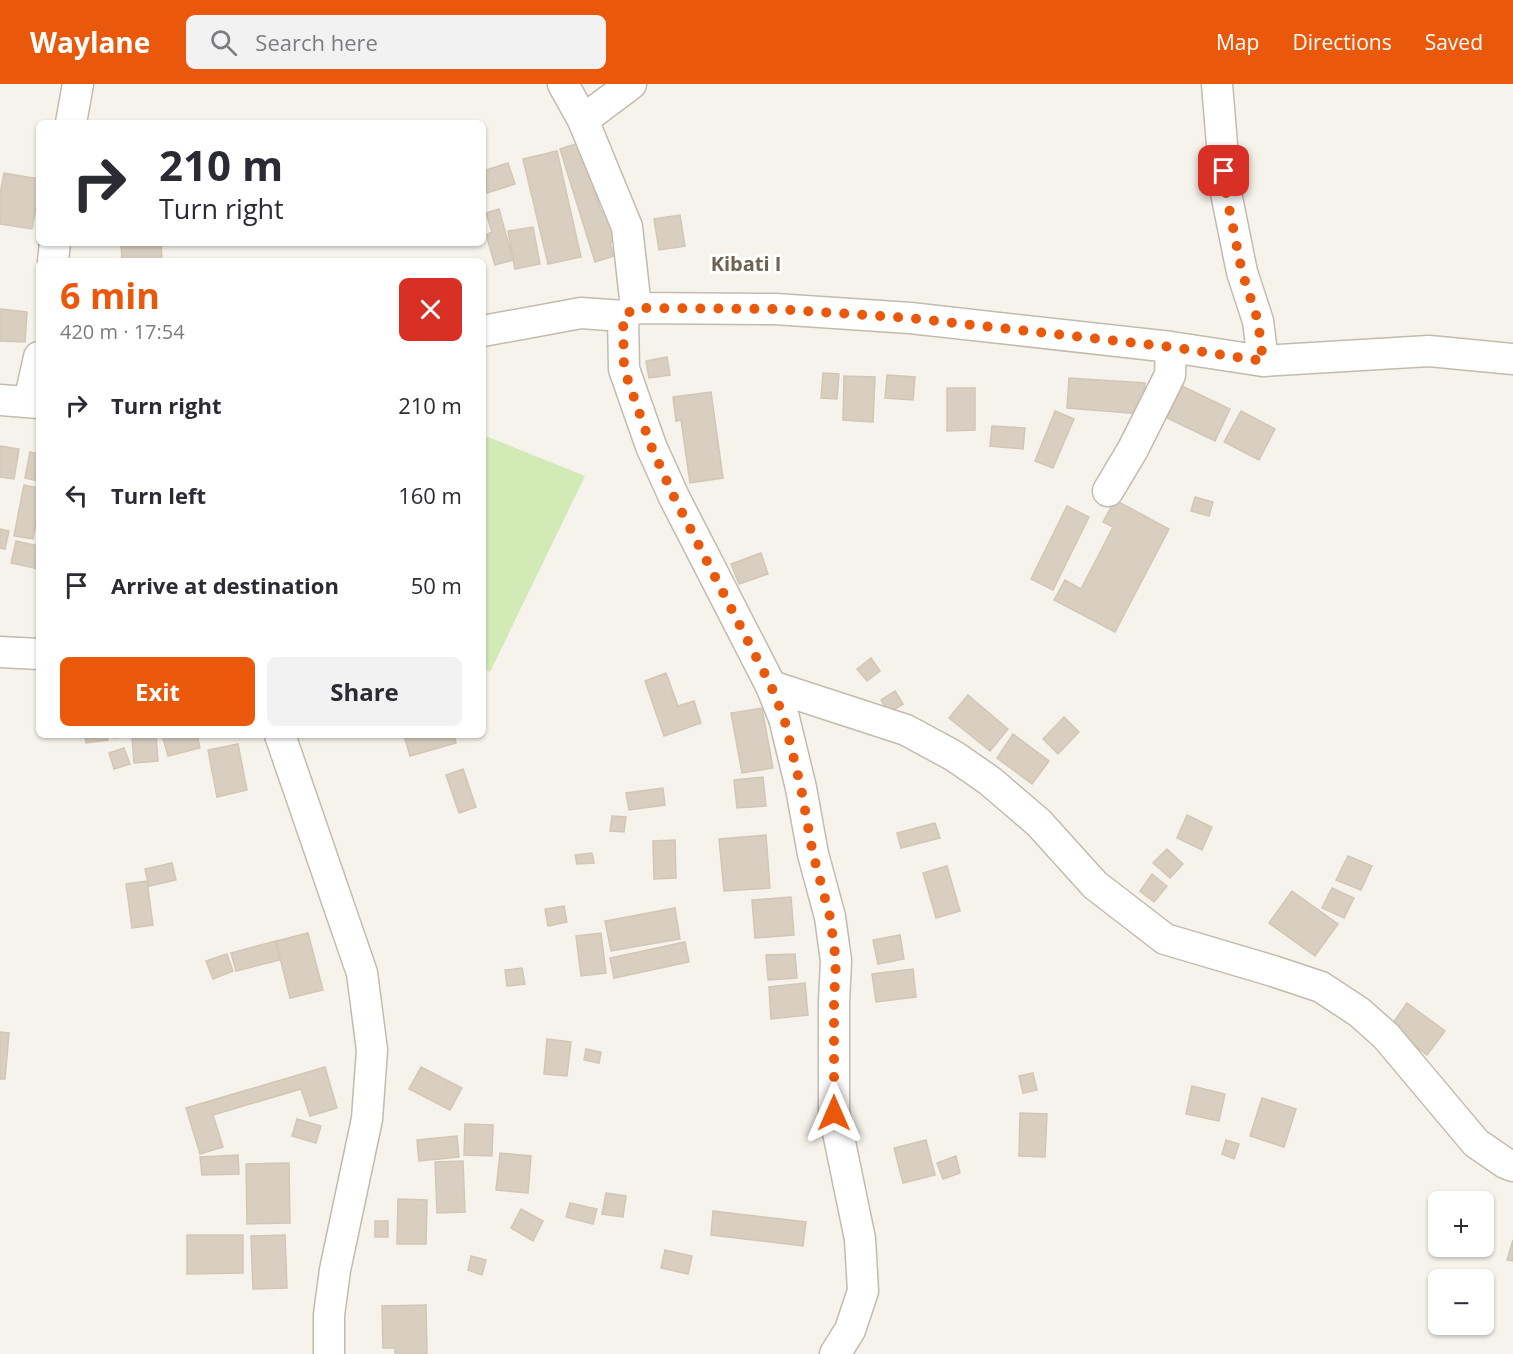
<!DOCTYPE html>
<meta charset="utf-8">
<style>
:root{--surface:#fff;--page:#f2f2f3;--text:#2b2b33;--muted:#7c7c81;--accent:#ea580c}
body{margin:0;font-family:"Open Sans",sans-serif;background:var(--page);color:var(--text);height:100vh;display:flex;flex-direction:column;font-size:22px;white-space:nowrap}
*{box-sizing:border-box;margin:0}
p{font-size:20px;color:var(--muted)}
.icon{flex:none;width:33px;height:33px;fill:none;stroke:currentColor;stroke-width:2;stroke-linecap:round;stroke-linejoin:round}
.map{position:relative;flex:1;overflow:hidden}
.details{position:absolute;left:36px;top:174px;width:450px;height:480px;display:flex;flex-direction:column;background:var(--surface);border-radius:9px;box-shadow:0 2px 4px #0004}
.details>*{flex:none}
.hud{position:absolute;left:36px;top:36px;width:450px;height:126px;border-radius:9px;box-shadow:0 2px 4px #0004;background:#fff;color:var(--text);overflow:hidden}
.controls{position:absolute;left:1428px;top:1107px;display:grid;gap:12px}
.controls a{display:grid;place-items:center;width:66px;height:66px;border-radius:9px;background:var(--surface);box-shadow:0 2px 4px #0004;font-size:30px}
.pin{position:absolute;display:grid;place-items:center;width:51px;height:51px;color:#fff;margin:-26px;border-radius:12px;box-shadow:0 3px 9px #0006}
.me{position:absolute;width:66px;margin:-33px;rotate:0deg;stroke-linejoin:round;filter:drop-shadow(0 0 4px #0008)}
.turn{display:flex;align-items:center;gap:21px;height:126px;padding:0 24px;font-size:27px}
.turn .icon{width:78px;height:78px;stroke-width:2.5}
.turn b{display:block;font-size:42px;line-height:51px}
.round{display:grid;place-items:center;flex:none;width:63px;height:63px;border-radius:9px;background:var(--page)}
.headline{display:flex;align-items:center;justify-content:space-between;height:102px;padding:0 24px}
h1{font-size:36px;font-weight:700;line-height:45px;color:var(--accent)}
.action{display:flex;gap:12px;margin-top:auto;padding:12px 24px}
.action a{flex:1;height:69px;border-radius:9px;background:var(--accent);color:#fff;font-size:24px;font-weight:700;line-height:69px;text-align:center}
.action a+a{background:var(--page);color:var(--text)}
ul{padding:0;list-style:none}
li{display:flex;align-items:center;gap:18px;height:90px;padding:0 24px}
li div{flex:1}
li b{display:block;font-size:22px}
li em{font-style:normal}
header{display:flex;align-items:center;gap:36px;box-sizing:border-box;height:84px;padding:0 30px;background:var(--accent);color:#fff}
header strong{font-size:28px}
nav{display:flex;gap:33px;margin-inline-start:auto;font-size:21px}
.search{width:420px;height:54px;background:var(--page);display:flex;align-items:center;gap:15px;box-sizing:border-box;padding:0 21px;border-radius:9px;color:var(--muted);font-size:22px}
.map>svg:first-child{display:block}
.green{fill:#d2eab5}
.building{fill:#d8cfc1;stroke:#d3c7b4;stroke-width:1.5}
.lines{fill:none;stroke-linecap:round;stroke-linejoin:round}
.street-casing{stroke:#c2bbae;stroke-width:33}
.street{stroke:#fff;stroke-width:30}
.route{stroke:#ea580c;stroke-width:10;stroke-dasharray:0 18}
.labels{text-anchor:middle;stroke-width:6;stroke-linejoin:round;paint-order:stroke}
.quarter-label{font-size:20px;font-weight:bold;fill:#6e6250;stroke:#fff}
</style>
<header>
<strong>Waylane</strong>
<div class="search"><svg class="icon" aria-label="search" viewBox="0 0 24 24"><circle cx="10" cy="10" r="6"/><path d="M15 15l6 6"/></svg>Search here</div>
<nav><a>Map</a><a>Directions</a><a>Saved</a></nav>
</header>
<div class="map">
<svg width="1513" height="1270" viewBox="0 0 1513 1270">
<rect width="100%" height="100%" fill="#f6f3ec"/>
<path class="green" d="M483,351L585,392L490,588L483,584Z"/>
<path class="building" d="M579,59L601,127L613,123L623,155L610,159L614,172L595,178L560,65Z
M557,67L581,173L548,180L523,75Z
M508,79L515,100L487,109L483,97V87Z
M4,89L39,95V107L32,145L0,140V110Z
M499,125L513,176L495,181L486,151L492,148L486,129Z
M680,131L685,162L659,166L654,135Z
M533,143L540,180L515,185L508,147Z
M121,159H161L162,177H122Z
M0,225L27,228L25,258L0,257Z
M667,273L670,291L649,294L646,277Z
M823,289L839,290L837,315L821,314Z
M887,291L915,293L913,316L885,314Z
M844,292L875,293L873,338L843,336Z
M1069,294L1145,299L1142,330L1067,324Z
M1182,302L1230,325L1215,357L1167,334Z
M947,304H975V346L947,347Z
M711,308L723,394L690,399L681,336L676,337L673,313Z
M1055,327L1074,335L1053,384L1035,377Z
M1241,327L1275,345L1259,376L1224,358Z
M992,342L1025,344L1023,365L990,362Z
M0,362L19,365L14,395L0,393Z
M30,368L39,370V397L25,394Z
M24,401L39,404V421L33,455L14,452Z
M1195,413L1213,418L1209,432L1191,427Z
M1115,416L1169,445L1115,548L1054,516L1065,496L1081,505L1113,443L1103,438Z
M1067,422L1089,433L1053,506L1031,495Z
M0,445L9,447L5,465L0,464Z
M16,457L39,462V485L11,479Z
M761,469L768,490L739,500L731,480Z
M871,574L880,587L867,597L857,585Z
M666,589L678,622L694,617L701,639L664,652L645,597Z
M895,607L903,620L889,629L881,616Z
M968,611L1008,645L990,667L949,634Z
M762,624L773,684L742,689L731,629Z
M1064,633L1079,648L1058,670L1043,655Z
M1013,650L1049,677L1032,700L997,674Z
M85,651H107L108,656L86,659Z
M114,651H137L114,654Z
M133,651H156L158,677L134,679L132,652Z
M162,651H197L200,664L168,672Z
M404,651H454L456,659L410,672Z
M238,660L247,706L217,713L208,666Z
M124,664L130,680L114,685L109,669Z
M463,685L476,723L459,729L446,691Z
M763,693L766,722L737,724L734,696Z
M663,704L665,721L629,726L626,709Z
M1187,731L1212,743L1202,766L1177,754Z
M612,732L626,733L624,748L610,747Z
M935,739L940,754L901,764L897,749Z
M766,751L770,804L724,807L719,755Z
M675,756L676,794L654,795L653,757Z
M1167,765L1183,780L1170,794L1153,779Z
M592,769L594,779L577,780L575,771Z
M1348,772L1372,782L1361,806L1336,796Z
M172,779L176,796L149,802L145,785Z
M947,782L960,827L936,834L923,789Z
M1152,790L1167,802L1154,818L1140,807Z
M147,797L153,841L132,844L126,800Z
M1332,804L1354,814L1344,834L1322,824Z
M1292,807L1338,840L1315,872L1269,839Z
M791,813L794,851L755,854L752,816Z
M564,822L567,838L548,842L545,825Z
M675,824L680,855L611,867L605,837Z
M308,849L323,906L290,914L276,857Z
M601,849L606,889L581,892L576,852Z
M900,851L904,875L878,880L873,856Z
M276,857L280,876L236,887L231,869Z
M685,858L689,878L614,894L610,874Z
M227,870L233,887L213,895L206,877Z
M795,870L797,894L768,896L766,871Z
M522,884L525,900L507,902L505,886Z
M913,885L916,913L876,918L872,890Z
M805,899L808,931L771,935L769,903Z
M1407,919L1445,947L1427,971L1390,943Z
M0,948L9,949L5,995H0Z
M547,955L571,958L567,992L544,990Z
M586,965L601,968L599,979L584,976Z
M325,983L337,1024L310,1032L301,1005L213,1031L223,1063L200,1070L186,1024Z
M421,983L462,1004L450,1026L409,1005Z
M1033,989L1037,1006L1023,1009L1019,992Z
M1192,1002L1225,1010L1219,1037L1186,1030Z
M1262,1014L1296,1025L1284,1063L1250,1052Z
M1020,1029L1047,1030L1045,1073L1019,1072Z
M297,1035L321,1042L316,1059L292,1052Z
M465,1040L493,1041L492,1072L464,1071Z
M457,1052L459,1073L419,1077L417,1056Z
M926,1056L935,1091L903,1099L894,1064Z
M1226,1056L1239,1060L1234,1075L1222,1070Z
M500,1069L531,1072L528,1109L496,1106Z
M238,1071L239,1090L202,1091L200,1073Z
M956,1072L960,1089L943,1095L937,1079Z
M463,1077L465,1128L437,1129L435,1078Z
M289,1079L290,1139L247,1140L246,1080Z
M606,1109L626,1112L623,1133L602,1130Z
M398,1115L427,1116L426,1160H397Z
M570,1119L597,1125L593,1140L566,1133Z
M521,1125L543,1137L533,1157L511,1144Z
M713,1127L806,1138L803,1162L711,1151Z
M375,1137H388V1153H375Z
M187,1151H243V1189L187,1190Z
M285,1151L287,1204L253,1205L251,1152Z
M1513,1156V1177L1507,1176Z
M665,1166L692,1172L688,1190L661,1184Z
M471,1172L486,1176L482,1191L468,1186Z
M426,1221L427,1270H395V1264H383L382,1222Z"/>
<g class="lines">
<defs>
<path id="street" d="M563,0L583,36L627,143L636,224
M1217,0L1226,109L1242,188L1258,237L1263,277
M583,36L631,0
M71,39L78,0
M53,177L55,159
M623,232L624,285L651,362L674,413L771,602L784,634L801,704L813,770L830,833L836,877L834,918V1029L860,1155L863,1207L850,1246L835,1270
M483,247L581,229L623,232L636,224L775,225L910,234L1171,263L1263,277L1429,267L1513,275
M0,316L39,319
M29,318L39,273
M1108,407L1133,365L1170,291L1171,263
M0,568L39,570
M771,602L906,646L954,672L990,697L1039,739L1095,801L1165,855L1273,887L1321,903L1359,928L1386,952L1476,1059L1505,1079L1513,1082
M280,651L362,889L372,966L367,1035L335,1186L329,1231V1270"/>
</defs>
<use href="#street" class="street-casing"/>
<use href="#street" class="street"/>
</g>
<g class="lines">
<path class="route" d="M834,1029V918L836,877L830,833L813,770L801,704L784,634L771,602L674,413L651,362L624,285L623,232L636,224L776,225L910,234L1171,263L1263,277L1258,237L1242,188L1226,109L1224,87"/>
</g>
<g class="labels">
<g class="quarter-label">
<text x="746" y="187">Kibati I</text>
</g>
</g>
</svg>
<div class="controls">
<a>+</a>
<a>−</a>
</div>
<div class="pin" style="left:1224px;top:87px;background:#d93025"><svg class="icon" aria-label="arrive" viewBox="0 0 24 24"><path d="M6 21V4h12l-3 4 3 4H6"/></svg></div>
<svg class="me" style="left:834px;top:1029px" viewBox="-20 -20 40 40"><path d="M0-17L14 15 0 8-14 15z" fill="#ea580c" stroke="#fff" stroke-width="4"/></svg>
<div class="hud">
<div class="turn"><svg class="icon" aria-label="right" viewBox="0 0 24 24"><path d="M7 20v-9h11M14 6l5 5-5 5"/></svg><div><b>210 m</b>Turn right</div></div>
</div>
<section class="details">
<div class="headline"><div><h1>6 min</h1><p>420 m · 17:54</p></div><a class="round" style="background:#d93025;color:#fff"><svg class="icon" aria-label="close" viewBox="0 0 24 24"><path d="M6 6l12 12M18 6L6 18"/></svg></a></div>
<ul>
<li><svg class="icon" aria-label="right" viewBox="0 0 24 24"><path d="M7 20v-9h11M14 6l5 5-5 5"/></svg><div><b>Turn right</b></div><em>210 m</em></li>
<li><svg class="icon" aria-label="left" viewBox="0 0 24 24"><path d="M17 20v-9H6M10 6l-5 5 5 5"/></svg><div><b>Turn left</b></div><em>160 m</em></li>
<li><svg class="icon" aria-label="arrive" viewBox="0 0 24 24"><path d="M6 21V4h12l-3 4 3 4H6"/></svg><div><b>Arrive at destination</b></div><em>50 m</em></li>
</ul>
<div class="action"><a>Exit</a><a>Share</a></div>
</section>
</div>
